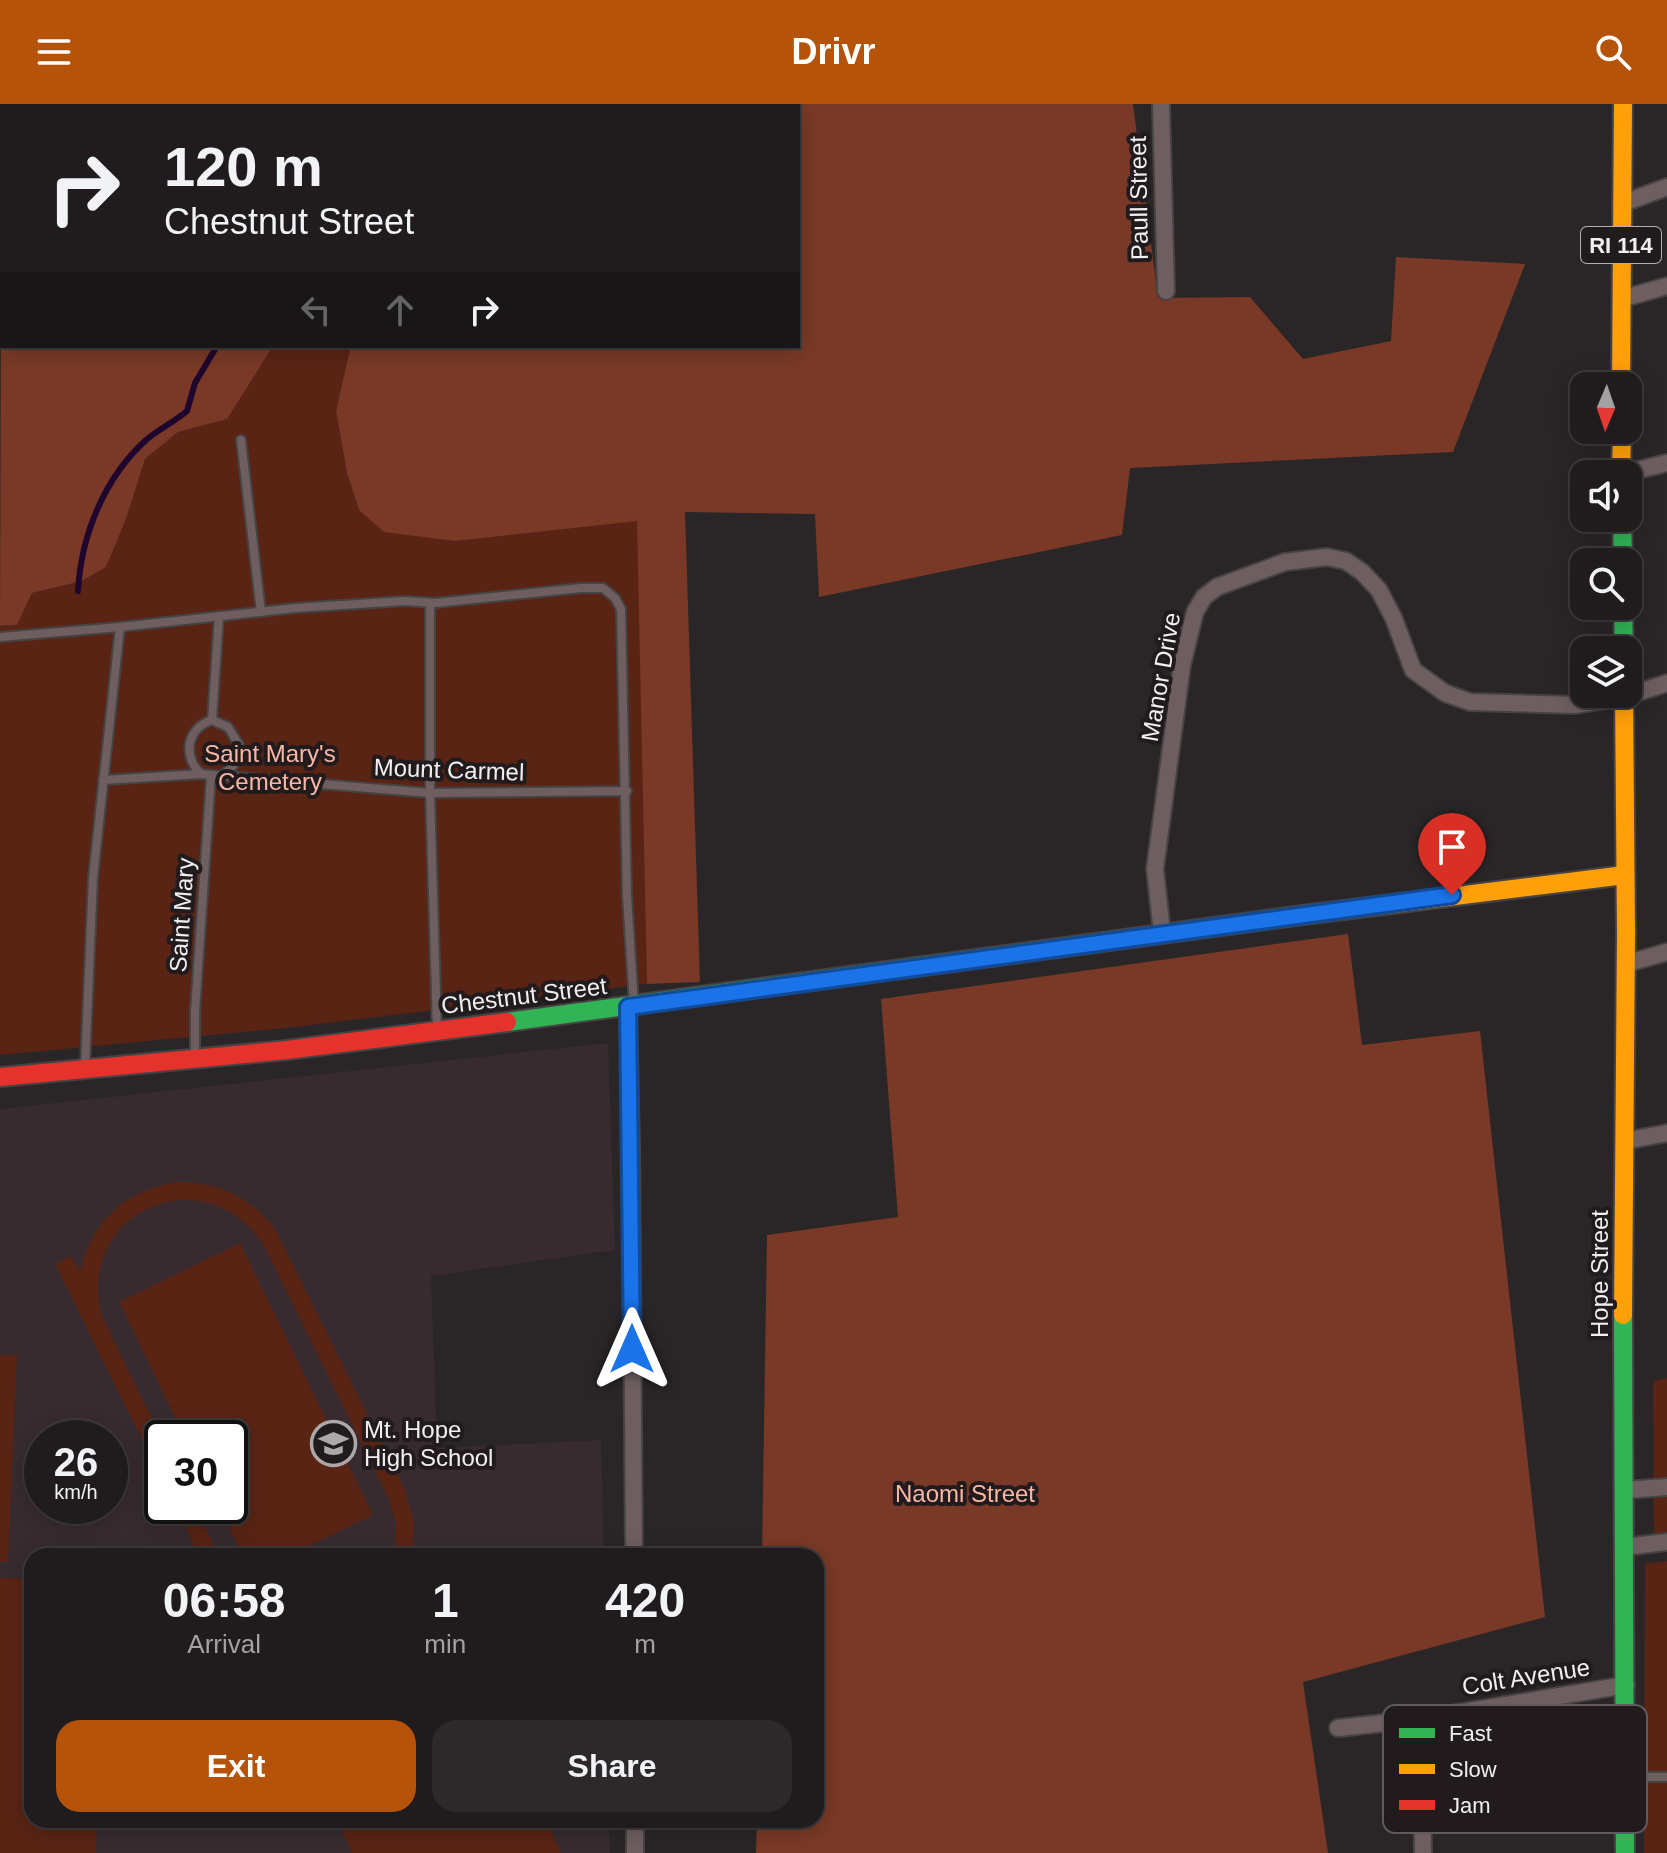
<!DOCTYPE html>
<style>
:root{--surface:#201c1e;--page:#2d292b;--text:#f1f3f6;--muted:#a2a1a4;--line:#3d3a3c;--accent:#b45309}
body{margin:0;font-family:Helvetica,sans-serif;background:var(--page);color:var(--text);height:100vh;display:flex;flex-direction:column;font-size:30px;white-space:nowrap}
*{box-sizing:border-box;margin:0}
p{font-size:26px;color:var(--muted)}
.icon{flex:none;width:44px;height:44px;fill:none;stroke:currentColor;stroke-width:2;stroke-linecap:round;stroke-linejoin:round}
.map{position:relative;flex:1;overflow:hidden}
.panel{position:absolute;left:24px;top:1444px;width:800px;height:280px;display:flex;flex-direction:column;background:var(--surface);border-radius:24px;box-shadow:0 4px 20px #0003,0 0 0 2px var(--line)}
.panel>*{flex:none}
.hud{position:absolute;left:0px;top:0px;width:800px;height:244px;box-shadow:0 4px 20px #0003,0 0 0 2px var(--line);background:#201c1e;color:var(--text);overflow:hidden}
.needle{width:52px;rotate:182deg}
.controls{position:absolute;left:1570px;top:268px;display:grid;gap:16px}
.controls a{display:grid;place-items:center;width:72px;height:72px;border-radius:16px;background:var(--surface);box-shadow:0 4px 20px #0003,0 0 0 2px var(--line);font-size:40px}
.speed{position:absolute;left:24px;top:1316px;display:flex;gap:16px;font-size:40px;font-weight:700;text-align:center}
.speed>*{display:grid;place-content:center;width:104px;height:104px;border-radius:50%;background:var(--surface);box-shadow:0 4px 20px #0003,0 0 0 2px var(--line);line-height:1}
.speed small{font-size:20px;font-weight:400}
.speed .limit{border:4px solid #111;border-radius:12px;background:#fff;color:#111}
.pin{position:absolute;display:grid;place-items:center;width:68px;height:68px;color:#fff;margin:-82px -34px;border-radius:50% 50% 50% 0;rotate:-45deg;box-shadow:0 0 8px #0007}
.pin .icon{rotate:45deg}
.me{position:absolute;width:88px;margin:-44px;rotate:0deg;stroke-linejoin:round;filter:drop-shadow(0 0 6px #0008)}
.turn{display:flex;align-items:center;gap:28px;height:168px;padding:0 32px;font-size:36px}
.turn .icon{width:104px;height:104px;stroke-width:2.5}
.turn b{display:block;font-size:56px;line-height:68px}
.lanes{display:flex;align-items:center;height:76px;padding:0 32px;background:#0003;justify-content:center;gap:40px;direction:ltr}
.lanes .off{opacity:.35}
.eta{display:flex;justify-content:space-evenly;align-items:center;height:136px;text-align:center}
.eta b{font-size:48px;font-weight:600;line-height:56px}
.cta{display:flex;gap:16px;margin-top:auto;padding:16px 32px}
.cta a{flex:1;height:92px;border-radius:24px;background:var(--accent);color:#fff;font-size:32px;font-weight:600;line-height:92px;text-align:center}
.cta a+a{background:var(--page);color:var(--text)}
header{display:flex;justify-content:space-between;align-items:center;height:104px;padding:0 32px;background:var(--accent);color:#fff;font-size:36px;font-weight:600}
.map>svg:first-child{display:block}
.built{fill:#372b30;fill-rule:evenodd}
.green{fill:#592414}
.forest{fill:#793926}
.lines{fill:none;stroke-linecap:round;stroke-linejoin:round}
.stream{stroke:#1e062e;stroke-width:6}
.lane-casing{stroke:#454344;stroke-width:12}
.street-casing{stroke:#454344;stroke-width:20}
.fast-casing{stroke:#454344;stroke-width:22}
.slow-casing{stroke:#454344;stroke-width:22}
.jam-casing{stroke:#454344;stroke-width:22}
.lane{stroke:#6e5e60;stroke-width:8}
.street{stroke:#6e5e60;stroke-width:16}
.fast{stroke:#30b455;stroke-width:18}
.slow{stroke:#ff9f0a;stroke-width:18}
.jam{stroke:#e5322d;stroke-width:18}
.route-casing{stroke:#114b97;stroke-width:20}
.route{stroke:#1a73e8;stroke-width:14}
.labels{text-anchor:middle;stroke-width:8;stroke-linejoin:round;paint-order:stroke}
.shield{fill:#211b1e;stroke:#b3aeb0;stroke-width:2}
.shield-label{font-size:22px;font-weight:bold;fill:#f2edef}
.street-label{font-size:24px;fill:#f2edef;stroke:#211b1e}
.park-label{font-size:24px;fill:#f9b7a3;stroke:#211b1e}
.poi-label{font-size:24px;fill:#f2edef;stroke:#211b1e;text-anchor:start}
.key{fill:#211b1e;stroke:#605a5d;stroke-width:2}
.key-label{font-size:22px;fill:#f2edef}
</style>
<header><svg class="icon" aria-label="menu" viewBox="0 0 24 24"><path d="M4 6h16M4 12h16M4 18h16"/></svg>Drivr<svg class="icon" aria-label="search" viewBox="0 0 24 24"><circle cx="10" cy="10" r="6"/><path d="M15 15l6 6"/></svg></header>
<div class="map">
<svg width="1667" height="1749" viewBox="0 0 1667 1749">
<rect width="100%" height="100%" fill="#2a2628"/>
<path class="built" d="M608,939L615,1146L431,1172L437,1344L601,1336L604,1452H32V1716H609L610,1749H0V1005ZM42,1334H110V1402H42ZM162,1334H230V1402H162Z"/>
<path class="green" d="M39,242H336L350,244L336,307L347,369L359,406L455,437L637,416L644,612L647,880L286,924L0,951V523L17,521L32,489L82,477L106,463L126,415L145,355L178,328L227,315Z
M177,1078C218,1078 248,1092 274,1123L405,1386L414,1418L413,1452H395L396,1419L388,1393L265,1144C210,1051 76,1104 101,1210L162,1336V1376L55,1160L71,1152L80,1168C91,1117 126,1086 177,1078Z
M240,1139L373,1411L289,1452H243L218,1402H230V1334H185L119,1198Z
M0,1251H17L8,1458L0,1457Z
M1667,1274V1448L1654,1450L1653,1277Z
M175,1402H195L219,1452H199Z
M1667,1457V1749H1644L1645,1460Z
M0,1474L32,1475V1716H97L96,1749H0Z
M337,1716H546L561,1749H352Z"/>
<path class="forest" d="M2,0H1133L1158,194L1250,193L1303,255L1391,237L1396,153L1525,160L1453,348L1130,364L1122,431L819,493L815,410L685,408L700,878L647,880L637,417L455,437L384,428L359,406L347,369L336,307L350,245L336,242H798V2H2Z
M1,208L2,242H273L227,315L178,328L145,355L126,415L106,463L82,477L32,489L17,521L0,522Z
M1348,830L1362,941L1480,927L1545,1513L1303,1578L1328,1749H756L757,1716H816V1452H762L767,1131L898,1113L881,895Z"/>
<g class="lines">
<path class="stream" d="M346,2L349,0
M78,487C81,432 104,374 146,336C159,325 174,318 187,307L195,279L217,242"/>
<defs>
<path id="lane" d="M241,336L261,508
M430,499V689L437,926
M0,533L120,523
M212,616L219,512
M201,670C182,652 187,624 212,616L228,623L239,641L233,662L223,671
M103,676L201,670L430,689L627,687
M195,954V907L211,672
M85,962L93,774L120,523L295,504L405,497L435,499L581,484H603L615,494L621,505L627,792L634,901
M1628,1673H1667"/>
<path id="street" d="M1161,0L1166,187
M1621,100L1667,83
M1621,195L1667,182
M1621,370L1667,359
M1162,829L1155,765L1182,561L1195,508L1204,493L1217,483L1285,458L1327,453L1346,457L1362,468L1379,486L1394,515L1413,566L1445,589L1470,598L1575,601L1624,593L1667,579
M1625,860L1667,848
M628,903L631,1045L634,1452
M1624,1037L1667,1029
M1625,1386L1667,1383
M1624,1443L1667,1438
M1421,1615L1423,1749
M1338,1624L1421,1615L1626,1581
M635,1749V1716"/>
<path id="fast" d="M1622,414L1623,458
M1623,502L1624,546
M507,918L1303,811
M1623,1211L1625,1749"/>
<path id="slow" d="M1621,282L1623,0
M1621,370L1622,326
M1303,811L1625,771
M1623,1211L1626,828L1624,590"/>
<path id="jam" d="M0,973L287,946L507,918"/>
</defs>
<use href="#lane" class="lane-casing"/>
<use href="#street" class="street-casing"/>
<use href="#fast" class="fast-casing"/>
<use href="#slow" class="slow-casing"/>
<use href="#jam" class="jam-casing"/>
<use href="#lane" class="lane"/>
<use href="#street" class="street"/>
<use href="#fast" class="fast"/>
<use href="#slow" class="slow"/>
<use href="#jam" class="jam"/>
</g>
<g class="lines">
<defs>
<path id="route" d="M632,1245L628,903L1452,791"/>
</defs>
<use href="#route" class="route-casing"/>
<use href="#route" class="route"/>
</g>
<defs>
<symbol id="school-ring" viewBox="-11 -11 22 22"><circle r="9.5" fill="#211b1e" stroke="#aca7a9" stroke-width="1.5"/><path d="M0-5L7-2L0 1L-7-2ZM-4 1L0 2.5L4 1V4Q0 6-4 4Z" fill="#aca7a9"/></symbol>
</defs>
<g fill-rule="evenodd">
<use href="#school-ring" x="308" y="1314" width="51" height="51"/>
</g>
<g class="labels">
<rect class="shield" x="1581" y="123" width="80" height="36" rx="6"/>
<g class="shield-label">
<text x="1621" y="149">RI 114</text>
</g>
<g class="street-label">
<text transform="translate(1139 94) rotate(-91)" y="8">Paull Street</text>
<text transform="translate(1161 573) rotate(-80)" y="8">Manor Drive</text>
<text transform="translate(449 666) rotate(2)" y="8">Mount Carmel</text>
<text transform="translate(182 811) rotate(-86)" y="8">Saint Mary</text>
<text transform="translate(524 892) rotate(-7)" y="8">Chestnut Street</text>
<text transform="translate(1600 1170) rotate(-90)" y="8">Hope Street</text>
<text transform="translate(1526 1573) rotate(-9)" y="8">Colt Avenue</text>
</g>
<g class="park-label">
<text x="270" y="658">Saint Mary's<tspan x="270" dy="28">Cemetery</tspan></text>
<text x="965" y="1398">Naomi Street</text>
</g>
<g class="poi-label">
<text x="364" y="1334">Mt. Hope<tspan x="364" dy="28">High School</tspan></text>
</g>
</g>
<rect x="1383" y="1601" width="264" height="128" rx="12" class="key"/>
<rect x="1399" y="1624" width="36" height="10" fill="#30b455"/>
<rect x="1399" y="1660" width="36" height="10" fill="#ff9f0a"/>
<rect x="1399" y="1696" width="36" height="10" fill="#e5322d"/>
<g class="key-label">
<text x="1449" y="1637">Fast</text>
<text x="1449" y="1673">Slow</text>
<text x="1449" y="1709">Jam</text>
</g>
</svg>
<div class="controls">
<a><svg class="needle" viewBox="-14 -14 28 28"><path d="M0-13l5 13h-10z" fill="#e53935"/><path d="M0 13l5-13h-10z" fill="#a2a1a4"/></svg></a>
<a><svg class="icon" aria-label="sound" viewBox="0 0 24 24"><path d="M4 9h4l5-4v14l-5-4H4zM17 9q2 3 0 6"/></svg></a>
<a><svg class="icon" aria-label="search" viewBox="0 0 24 24"><circle cx="10" cy="10" r="6"/><path d="M15 15l6 6"/></svg></a>
<a><svg class="icon" aria-label="layers" viewBox="0 0 24 24"><path d="M12 4l9 5-9 5-9-5zM3 14l9 5 9-5"/></svg></a>
</div>
<div class="speed"><div>26<small>km/h</small></div><div class="limit">30</div></div>
<div class="pin" style="left:1452px;top:791px;background:#d93025"><svg class="icon" aria-label="arrive" viewBox="0 0 24 24"><path d="M6 21V4h12l-3 4 3 4H6"/></svg></div>
<svg class="me" style="left:632px;top:1245px" viewBox="-20 -20 40 40"><path d="M0-17L14 15 0 8-14 15z" fill="#1a73e8" stroke="#fff" stroke-width="4"/></svg>
<div class="hud">
<div class="turn"><svg class="icon" aria-label="right" viewBox="0 0 24 24"><path d="M7 20v-9h11M14 6l5 5-5 5"/></svg><div><b>120 m</b>Chestnut Street</div></div>
<div class="lanes"><svg class="icon off" aria-label="left" viewBox="0 0 24 24"><path d="M17 20v-9H6M10 6l-5 5 5 5"/></svg><svg class="icon off" aria-label="ahead" viewBox="0 0 24 24"><path d="M12 20V5M6 11l6-6 6 6"/></svg><svg class="icon" aria-label="right" viewBox="0 0 24 24"><path d="M7 20v-9h11M14 6l5 5-5 5"/></svg></div>
</div>
<section class="panel">
<div class="eta">
<div><b>06:58</b><p>Arrival</p></div>
<div><b>1</b><p>min</p></div>
<div><b>420</b><p>m</p></div>
</div>
<div class="cta"><a>Exit</a><a>Share</a></div>
</section>
</div>
